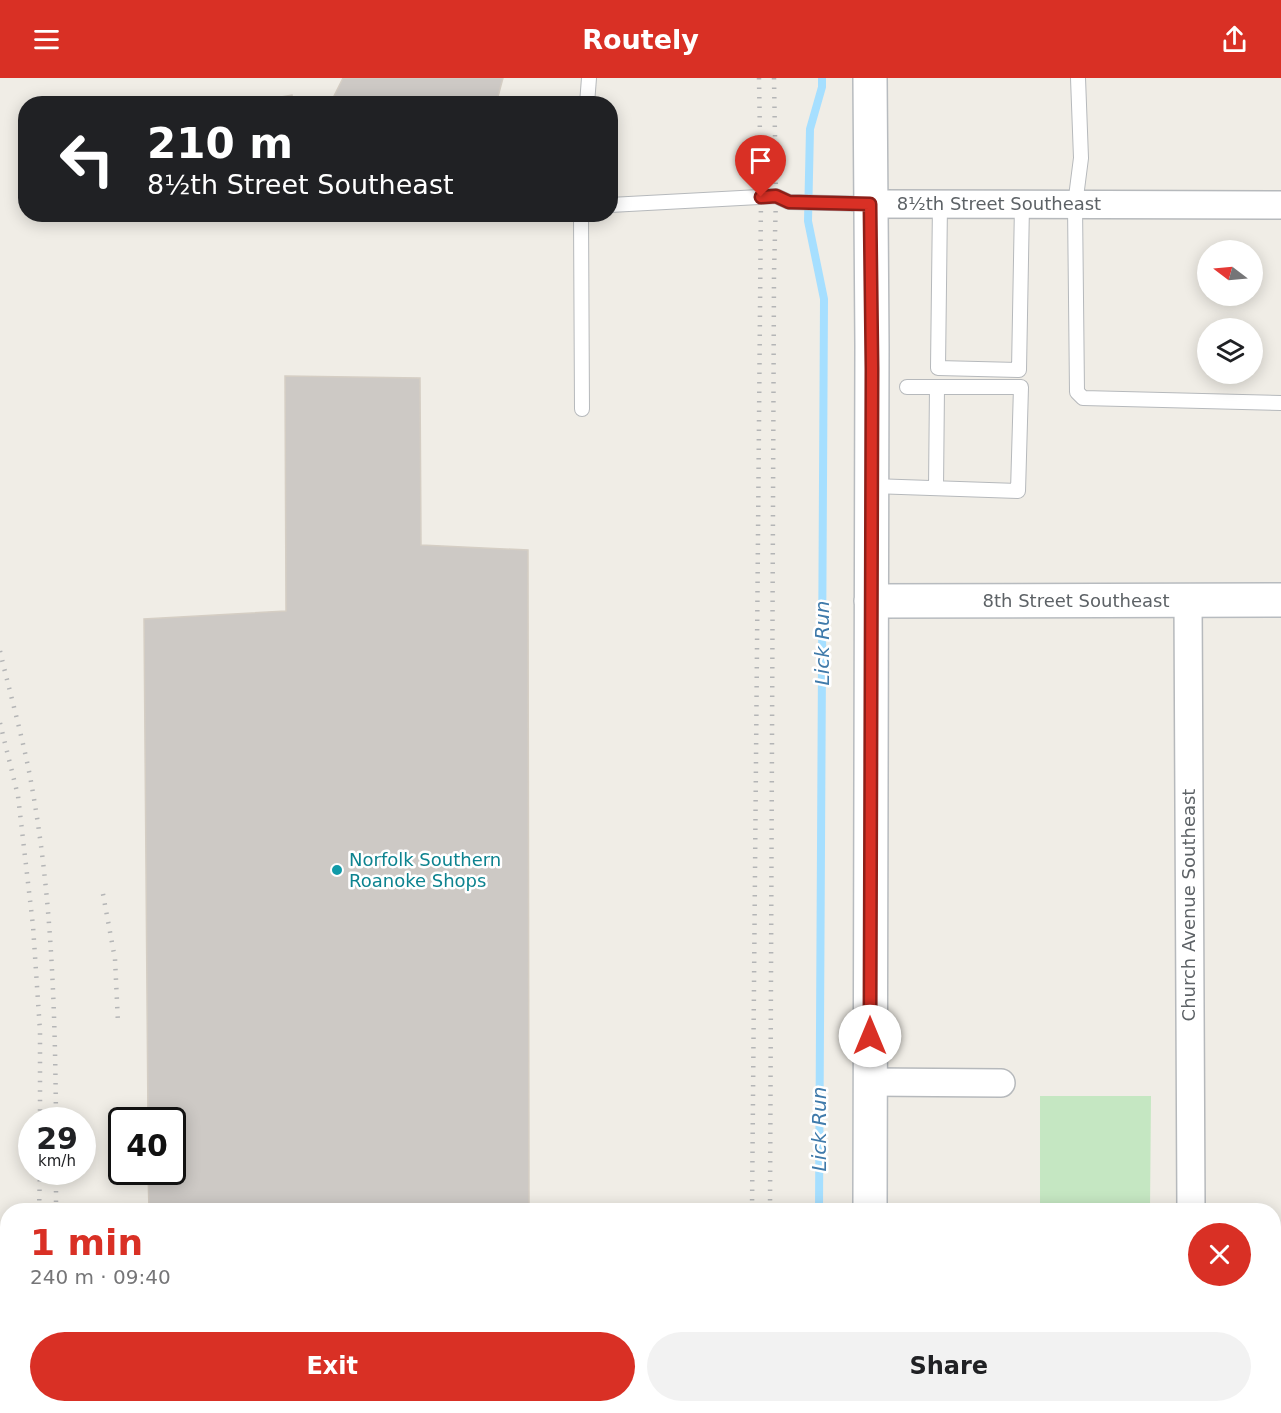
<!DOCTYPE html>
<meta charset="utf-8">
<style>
:root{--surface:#fff;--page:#f2f2f2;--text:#202124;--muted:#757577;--accent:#d93025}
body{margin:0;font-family:"DejaVu Sans",sans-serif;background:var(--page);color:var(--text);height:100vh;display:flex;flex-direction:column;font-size:22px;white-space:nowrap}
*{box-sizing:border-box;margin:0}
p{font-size:20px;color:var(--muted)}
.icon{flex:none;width:33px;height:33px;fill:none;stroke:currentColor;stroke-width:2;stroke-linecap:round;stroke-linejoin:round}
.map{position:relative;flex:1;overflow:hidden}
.details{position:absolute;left:0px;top:1125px;width:1281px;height:210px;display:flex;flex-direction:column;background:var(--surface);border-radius:24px 24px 0 0;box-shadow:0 3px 15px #0003}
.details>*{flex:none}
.hud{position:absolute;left:18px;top:18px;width:600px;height:126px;border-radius:24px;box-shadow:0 3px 15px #0003;background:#202124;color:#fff;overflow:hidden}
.needle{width:39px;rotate:286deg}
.controls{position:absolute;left:1197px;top:162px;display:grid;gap:12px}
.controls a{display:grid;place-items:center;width:66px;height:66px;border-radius:50%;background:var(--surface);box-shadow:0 3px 15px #0003;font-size:30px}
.speed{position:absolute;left:18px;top:1029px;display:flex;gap:12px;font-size:30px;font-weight:700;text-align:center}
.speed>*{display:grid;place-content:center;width:78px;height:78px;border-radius:50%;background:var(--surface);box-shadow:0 3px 15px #0003;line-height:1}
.speed small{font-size:15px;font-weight:400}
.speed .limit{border:3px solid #111;border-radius:9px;background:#fff;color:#111}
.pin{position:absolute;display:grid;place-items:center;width:51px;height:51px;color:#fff;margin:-62px -26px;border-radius:50% 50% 50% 0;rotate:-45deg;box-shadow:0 0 6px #0007}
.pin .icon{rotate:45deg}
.me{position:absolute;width:66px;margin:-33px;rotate:0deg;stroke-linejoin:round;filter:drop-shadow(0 0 4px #0008)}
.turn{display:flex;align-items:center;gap:21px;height:126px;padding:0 30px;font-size:27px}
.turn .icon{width:78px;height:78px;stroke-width:2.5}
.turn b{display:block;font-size:42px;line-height:51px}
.round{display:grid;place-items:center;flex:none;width:63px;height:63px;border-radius:32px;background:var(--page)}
.head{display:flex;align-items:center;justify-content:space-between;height:102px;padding:0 30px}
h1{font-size:36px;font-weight:700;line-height:45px;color:var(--accent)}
.action{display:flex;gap:12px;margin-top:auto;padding:12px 30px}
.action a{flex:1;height:69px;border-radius:36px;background:var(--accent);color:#fff;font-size:24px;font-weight:700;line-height:69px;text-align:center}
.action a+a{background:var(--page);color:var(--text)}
header{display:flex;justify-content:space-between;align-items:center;height:78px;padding:0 30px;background:var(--accent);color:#fff;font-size:27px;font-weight:700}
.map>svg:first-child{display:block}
.green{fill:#c5e7c2}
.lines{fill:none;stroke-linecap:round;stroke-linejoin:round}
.stream{stroke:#a6dfff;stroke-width:8}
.building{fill:#cdc9c5;stroke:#d5cec4;stroke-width:1.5}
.lane-casing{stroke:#b6b9bc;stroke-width:16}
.street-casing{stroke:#b6b9bc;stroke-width:30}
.secondary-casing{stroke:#b7bbbf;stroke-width:36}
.lane{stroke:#fff;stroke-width:14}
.street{stroke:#fff;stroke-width:27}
.secondary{stroke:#fff;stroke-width:33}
.rail{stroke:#b4b5b6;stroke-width:4.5;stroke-dasharray:1.5 8;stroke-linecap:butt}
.route-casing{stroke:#8d1f18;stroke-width:15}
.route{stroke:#d93025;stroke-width:10}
.culture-dot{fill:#0f9aa8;stroke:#fff;stroke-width:2}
.labels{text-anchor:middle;stroke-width:5;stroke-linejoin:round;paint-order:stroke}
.street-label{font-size:18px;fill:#5d6266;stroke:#fff}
.culture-label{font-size:18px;fill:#0d838f;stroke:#fff;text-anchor:start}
.water-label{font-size:20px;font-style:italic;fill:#3f7aaa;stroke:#fff}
</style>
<header><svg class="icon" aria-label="menu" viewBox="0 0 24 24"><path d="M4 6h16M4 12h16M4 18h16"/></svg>Routely<svg class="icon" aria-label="share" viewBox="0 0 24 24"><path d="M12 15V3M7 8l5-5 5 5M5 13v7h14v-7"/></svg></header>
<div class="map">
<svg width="1281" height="1335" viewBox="0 0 1281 1335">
<rect width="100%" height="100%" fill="#f0ede6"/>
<path class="green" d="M1040,1018H1151L1150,1132H1040Z
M989,1328H1149V1335H989Z"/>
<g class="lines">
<path class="stream" d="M819,1132L824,221L808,143L810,51L822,9V0
M817,1335V1328"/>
</g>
<path class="building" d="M343,0H503L496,26H330Z
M292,17L293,26H239Z
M285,298L420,300L421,467L528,472L529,1132H149L148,1094H172V1042H148L144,541L286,533Z
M150,1328H257V1335H150Z
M423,1328H510L509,1335H423Z"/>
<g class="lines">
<defs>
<path id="lane" d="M1078,0L1081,80L1075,127L1077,314L1083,320L1281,325
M587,26L589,0
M940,126L938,290L1019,292L1022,127
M610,127L776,118L789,124L870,126
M581,136L582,331
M872,408L1018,413L1021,309H907
M936,410L937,309"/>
<path id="street" d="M870,126L1281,127
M1188,522L1191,1132
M870,1004L1001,1005
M1190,1335V1328"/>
<path id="secondary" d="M871,523L1281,522
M870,1132L872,268L870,0
M870,1328V1335"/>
</defs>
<use href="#lane" class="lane-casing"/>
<use href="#street" class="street-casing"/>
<use href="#secondary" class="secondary-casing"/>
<use href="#lane" class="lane"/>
<use href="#street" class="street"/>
<use href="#secondary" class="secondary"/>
<path class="rail" d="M0,573C11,620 25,667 33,715C52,824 55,933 56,1042
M0,645L18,718L33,848L40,953V1042
M103,816L115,881L118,945
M56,1094V1132
M39,1132L40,1094
M752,1132L761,119L759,0
M770,1132L774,195L776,118L774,0
M39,1335V1328
M56,1335V1328
M750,1335V1328
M768,1335V1328"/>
</g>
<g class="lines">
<defs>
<path id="route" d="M761,119L776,118L789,124L870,126L872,291L870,958"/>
</defs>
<use href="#route" class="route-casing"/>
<use href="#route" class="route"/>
</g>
<circle class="culture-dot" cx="337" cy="792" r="6"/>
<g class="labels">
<g class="street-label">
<text x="999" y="132">8½th Street Southeast</text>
<text x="1076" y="529">8th Street Southeast</text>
<text transform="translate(1189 827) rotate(-90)" y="6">Church Avenue Southeast</text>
</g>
<g class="culture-label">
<text x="349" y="788">Norfolk Southern<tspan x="349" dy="21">Roanoke Shops</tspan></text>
</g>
<g class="water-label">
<text transform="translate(822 565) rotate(-90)" y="7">Lick Run</text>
<text transform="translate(819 1051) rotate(-90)" y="7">Lick Run</text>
</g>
</g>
</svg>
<div class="controls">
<a><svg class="needle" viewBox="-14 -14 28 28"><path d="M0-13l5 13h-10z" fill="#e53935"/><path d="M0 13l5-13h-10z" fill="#757577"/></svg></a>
<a><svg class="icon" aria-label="layers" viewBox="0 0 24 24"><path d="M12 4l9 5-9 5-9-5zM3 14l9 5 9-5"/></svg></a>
</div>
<div class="speed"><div>29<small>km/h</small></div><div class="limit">40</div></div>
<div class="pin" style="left:761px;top:119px;background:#d93025"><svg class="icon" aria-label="arrive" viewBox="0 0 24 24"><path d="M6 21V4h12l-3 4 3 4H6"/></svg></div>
<svg class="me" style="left:870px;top:958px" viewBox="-20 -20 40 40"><circle r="19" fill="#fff"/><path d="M0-13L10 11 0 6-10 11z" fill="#d93025"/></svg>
<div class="hud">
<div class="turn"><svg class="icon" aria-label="left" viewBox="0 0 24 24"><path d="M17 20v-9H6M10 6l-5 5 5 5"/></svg><div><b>210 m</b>8½th Street Southeast</div></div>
</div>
<section class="details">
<div class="head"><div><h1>1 min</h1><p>240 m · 09:40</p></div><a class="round" style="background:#d93025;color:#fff"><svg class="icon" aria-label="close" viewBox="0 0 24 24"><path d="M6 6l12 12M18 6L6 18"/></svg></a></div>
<div class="action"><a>Exit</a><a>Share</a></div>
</section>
</div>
